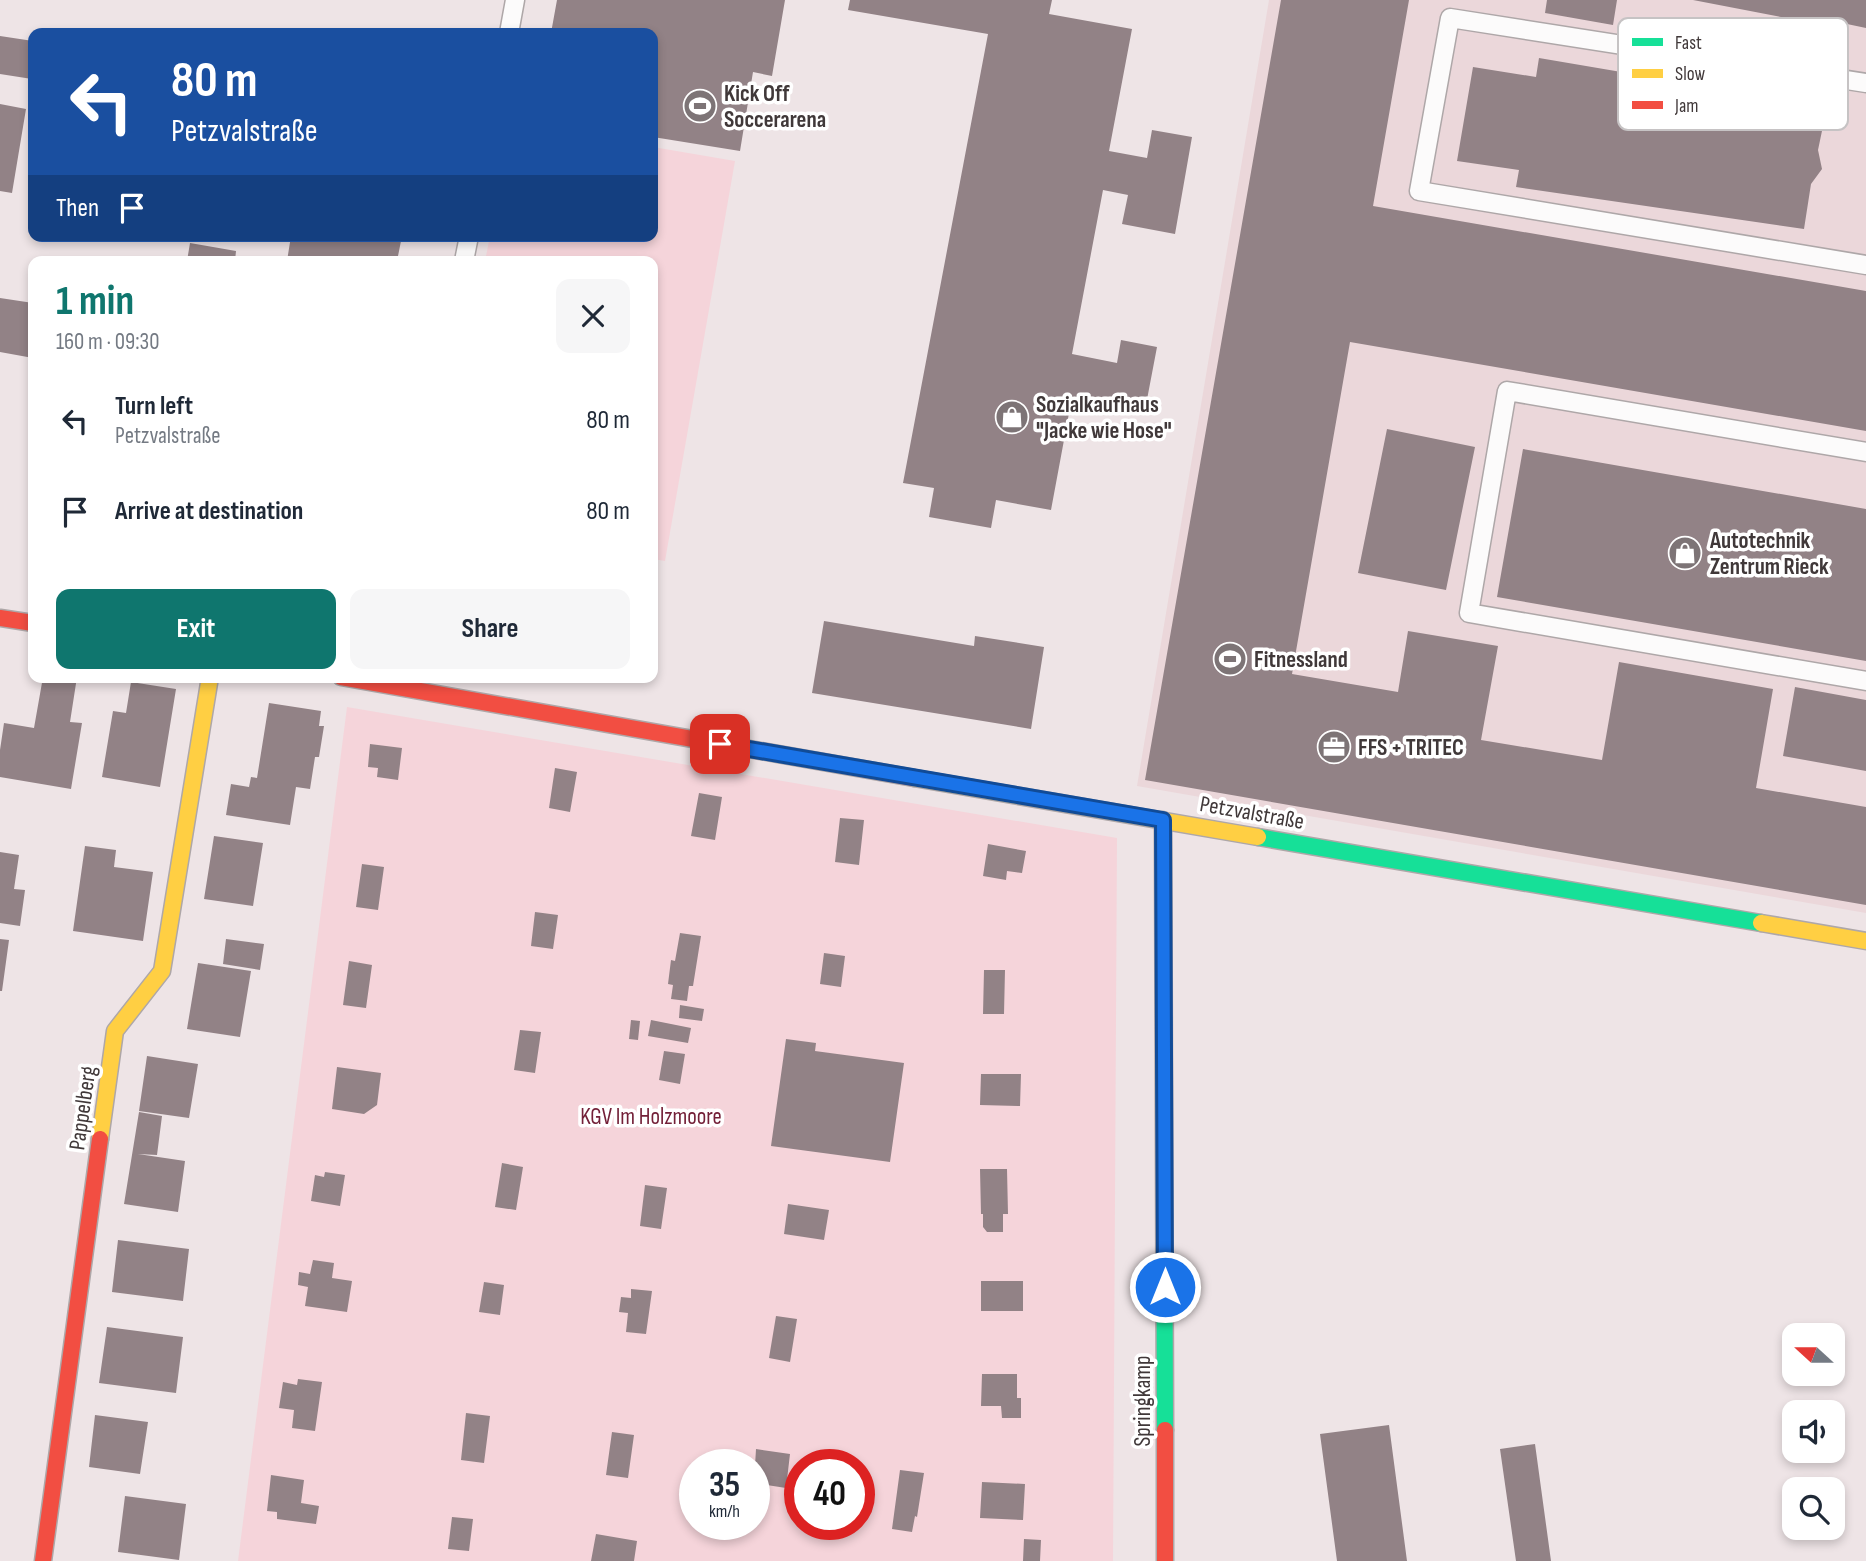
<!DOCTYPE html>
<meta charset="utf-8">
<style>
:root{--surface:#fff;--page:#f6f6f7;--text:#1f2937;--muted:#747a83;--accent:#0f766e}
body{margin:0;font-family:"Sofia Sans Condensed",sans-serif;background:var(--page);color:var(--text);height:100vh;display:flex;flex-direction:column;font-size:26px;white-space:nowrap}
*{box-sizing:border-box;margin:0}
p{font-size:23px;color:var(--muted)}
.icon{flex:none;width:38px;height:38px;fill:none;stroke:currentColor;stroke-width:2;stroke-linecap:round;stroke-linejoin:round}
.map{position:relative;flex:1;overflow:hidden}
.drawer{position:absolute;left:28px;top:256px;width:630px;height:427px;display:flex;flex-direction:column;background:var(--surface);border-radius:14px;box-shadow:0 4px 10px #0003}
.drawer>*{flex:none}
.top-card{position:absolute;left:28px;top:28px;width:630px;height:214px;border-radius:14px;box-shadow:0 4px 10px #0003;background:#1a4fa0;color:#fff;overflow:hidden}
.needle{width:46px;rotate:291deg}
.fabs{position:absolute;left:1782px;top:1323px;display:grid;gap:14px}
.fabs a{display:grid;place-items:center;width:63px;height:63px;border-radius:14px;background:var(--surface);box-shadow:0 4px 10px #0003;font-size:35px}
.speed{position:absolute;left:679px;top:1449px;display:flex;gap:14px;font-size:35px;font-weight:700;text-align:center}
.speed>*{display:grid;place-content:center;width:91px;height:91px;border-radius:50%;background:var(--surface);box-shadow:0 4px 10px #0003;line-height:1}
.speed small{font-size:18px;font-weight:400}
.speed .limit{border:10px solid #d22;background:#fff;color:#111}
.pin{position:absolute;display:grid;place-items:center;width:60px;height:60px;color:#fff;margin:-30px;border-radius:14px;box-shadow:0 4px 10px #0006}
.me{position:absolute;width:77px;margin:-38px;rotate:0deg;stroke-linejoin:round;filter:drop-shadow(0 0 5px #0008)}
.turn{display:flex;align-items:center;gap:24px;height:147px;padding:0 28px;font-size:32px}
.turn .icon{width:91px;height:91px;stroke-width:2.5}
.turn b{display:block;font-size:49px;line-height:60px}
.then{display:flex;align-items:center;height:66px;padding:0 28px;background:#0003;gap:14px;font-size:26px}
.round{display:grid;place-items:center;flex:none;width:74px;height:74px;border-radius:14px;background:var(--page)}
.overview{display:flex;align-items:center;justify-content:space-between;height:119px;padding:0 28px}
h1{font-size:42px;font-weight:700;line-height:52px;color:var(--accent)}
.cta{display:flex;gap:14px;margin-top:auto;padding:14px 28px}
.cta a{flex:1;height:80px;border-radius:14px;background:var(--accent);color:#fff;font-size:28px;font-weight:700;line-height:80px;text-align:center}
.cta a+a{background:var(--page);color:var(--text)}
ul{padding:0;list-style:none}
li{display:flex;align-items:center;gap:21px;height:91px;padding:0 28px}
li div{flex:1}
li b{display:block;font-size:26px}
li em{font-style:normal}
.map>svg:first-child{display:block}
.built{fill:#ebd7da}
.green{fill:#f5d4da;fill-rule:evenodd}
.building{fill:#928286}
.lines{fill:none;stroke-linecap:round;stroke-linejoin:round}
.lane-casing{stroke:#aea7a8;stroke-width:21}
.fast-casing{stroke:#aea7a8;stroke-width:19}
.slow-casing{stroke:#aea7a8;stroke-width:19}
.jam-casing{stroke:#aea7a8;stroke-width:19}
.lane{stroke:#fcfbfb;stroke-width:18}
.fast{stroke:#16e098;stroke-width:16}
.slow{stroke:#ffcf43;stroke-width:16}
.jam{stroke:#f24e42;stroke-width:16}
.route-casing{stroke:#114b97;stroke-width:18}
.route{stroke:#1a73e8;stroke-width:12}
.labels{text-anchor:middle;stroke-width:7;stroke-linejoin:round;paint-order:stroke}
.poi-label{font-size:23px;font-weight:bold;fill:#403839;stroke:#fff;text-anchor:start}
.street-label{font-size:23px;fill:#403839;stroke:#fff}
.park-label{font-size:23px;fill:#732038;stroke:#fff}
.key{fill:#fff;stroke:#c6c3c4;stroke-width:2}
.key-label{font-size:19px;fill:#403839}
</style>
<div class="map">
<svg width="1866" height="1561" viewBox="0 0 1866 1561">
<rect width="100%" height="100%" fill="#eee4e6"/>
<path class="built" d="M1269,0H1866V913L1137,786Z"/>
<path class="green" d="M653,147L735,161L665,561L653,559V261H485L490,236H653Z
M347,707L1117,838L1113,1561H238ZM695,1465H754V1524H695ZM800,1465H859V1524H800Z"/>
<path class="building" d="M557,0H785L772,76L753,72L740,151L653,137V33H551Z
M850,0H1052L1049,14L1132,29L1109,151L1147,158L1152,130L1192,137L1175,234L1122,224L1128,195L1103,190L1072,354L1117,363L1121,340L1157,347L1145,410L1072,397L1051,510L996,500L991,528L929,517L934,488L903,483L988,34L848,10Z
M1281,0H1409L1373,206L1866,291V431L1350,342L1292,674L1398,692L1408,631L1498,646L1481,740L1602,760L1619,662L1773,689L1756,788L1866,807V905L1145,780Z
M1547,0H1617L1613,25L1545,13Z
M1693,0H1866V28L1847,24L1840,64L1775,52L1781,17Z
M0,36L33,41L32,79L0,74Z
M1539,58L1827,107L1818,150L1822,169L1811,184L1804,229L1516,187L1519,170L1457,161L1473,67L1536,77Z
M0,104L26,109L12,193L0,191Z
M291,236H402L397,261H287Z
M190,243L236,251L235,261H187Z
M0,298L33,303V358L0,352Z
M1387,429L1475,447L1446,590L1358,573Z
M1523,449L1866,509V661L1497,597Z
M824,621L974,646L975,636L1044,647L1031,729L812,693Z
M43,677H77L70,722L82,723L71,789L0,777V750L4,723L34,728Z
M131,682L176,689L160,787L102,777L113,711L126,713Z
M1795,687L1866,700V771L1783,756Z
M269,703L321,711L319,726H324L319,757H315L310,789L296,787L290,825L226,815L231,784L249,787L251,777L257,778Z
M370,744L402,748L398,780L377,777L378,768L368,767Z
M555,768L577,772L570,812L549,808Z
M699,793L722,797L715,840L691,836Z
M840,818L864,820L859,865L835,862Z
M214,836L263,843L253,906L204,899Z
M988,844L1026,851L1022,873L1007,871L1006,880L983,876Z
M85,846L116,850L114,867L153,872L143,941L73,931Z
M0,852L19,855L14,889L25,890L20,926L0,923Z
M362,864L384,867L378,910L356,907Z
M535,912L558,915L553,949L531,946Z
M680,933L701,936L693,986H689L687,1001L671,999L673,985L668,984L671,960L675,961Z
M0,939L9,940L2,991H0Z
M226,939L264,944L260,970L223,964Z
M824,953L845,956L841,987L820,984Z
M349,961L372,965L366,1008L343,1005Z
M198,963L251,971L240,1037L187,1029Z
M984,970H1005L1004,1014H983Z
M680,1005L704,1009L702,1021L679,1018Z
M631,1020L640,1021L638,1040L629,1039Z
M651,1020L691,1028L688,1043L648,1036Z
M520,1030L541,1032L535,1073L514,1070Z
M786,1039L816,1043L815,1051L904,1063L890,1162L771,1146Z
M664,1051L685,1054L680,1084L659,1080Z
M147,1056L198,1064L189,1118L139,1111Z
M337,1067L381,1073L377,1105L364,1114L332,1109Z
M981,1074H1021L1020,1106L980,1105Z
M139,1112L162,1116L157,1155L138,1154L185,1161L178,1212L124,1204Z
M502,1163L523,1167L516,1210L495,1207Z
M980,1169H1007L1008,1214H1003V1232H987L983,1227V1214H981Z
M325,1172L345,1175L340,1206L311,1201L315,1175L324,1177Z
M645,1185L667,1188L661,1229L640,1226Z
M788,1204L829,1210L824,1240L784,1234Z
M118,1240L189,1249L183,1301L112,1292Z
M313,1260L334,1263L332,1278L352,1281L347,1312L305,1306L308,1287L298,1285L299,1272L310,1274Z
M981,1281H1023V1311H981Z
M484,1282L504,1285L500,1315L479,1312Z
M631,1289L652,1291L646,1334L626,1332L628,1313L619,1312L621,1297L631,1298Z
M776,1316L797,1319L790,1362L769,1358Z
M107,1327L183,1337L176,1393L99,1383Z
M982,1374H1017V1398H1021V1418H1002L1001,1406H981Z
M298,1379L322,1382L315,1431L292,1428L294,1410L279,1408L283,1382L297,1385Z
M466,1413L490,1416L484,1463L461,1460Z
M95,1415L148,1422L140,1474L89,1467Z
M1389,1425L1407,1561H1337L1320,1434Z
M612,1432L634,1435L628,1478L606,1475Z
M1535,1444L1551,1561H1516L1500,1449Z
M756,1449L790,1454L786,1488L754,1483Z
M900,1470L924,1473L917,1517L915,1516L912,1532L892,1529Z
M271,1475L304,1480L301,1503L319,1506L316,1524L277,1519V1512L267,1511Z
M982,1482L1025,1484L1023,1520L980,1518Z
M125,1496L186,1504L179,1560L118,1552Z
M452,1517L473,1519L469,1551L448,1549Z
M596,1534L637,1541L634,1561H591Z
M1024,1539L1041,1540L1040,1561H1023Z"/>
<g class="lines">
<defs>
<path id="lane" d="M509,33L515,0
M1866,83L1450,18L1419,191L1866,265
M464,261L469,236
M1866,452L1507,391L1469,613L1866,681"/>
<path id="fast" d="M1163,820L1165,1430
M1258,837L1761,923"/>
<path id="slow" d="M914,778L1258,837
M1761,923L1866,941
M100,1139L115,1031L162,971L210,677"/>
<path id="jam" d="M0,618L33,623
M341,677L914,778
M1165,1430V1561
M43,1561L100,1139"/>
</defs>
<use href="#lane" class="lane-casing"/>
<use href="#fast" class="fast-casing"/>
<use href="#slow" class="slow-casing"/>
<use href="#jam" class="jam-casing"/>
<use href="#lane" class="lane"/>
<use href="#fast" class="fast"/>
<use href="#slow" class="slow"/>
<use href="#jam" class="jam"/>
</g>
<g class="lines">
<defs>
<path id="route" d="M720,744L1163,820L1165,1287"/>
</defs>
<use href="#route" class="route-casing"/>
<use href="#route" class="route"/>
</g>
<defs>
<symbol id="stadium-disc" viewBox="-11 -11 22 22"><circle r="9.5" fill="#7d7476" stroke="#fff"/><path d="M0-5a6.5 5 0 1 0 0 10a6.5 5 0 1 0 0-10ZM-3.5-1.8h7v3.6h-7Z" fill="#fff"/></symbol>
<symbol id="shop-disc" viewBox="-11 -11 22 22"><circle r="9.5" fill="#7d7476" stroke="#fff"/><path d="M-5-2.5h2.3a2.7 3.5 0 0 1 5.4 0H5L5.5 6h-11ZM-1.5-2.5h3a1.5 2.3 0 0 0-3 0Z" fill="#fff"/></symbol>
<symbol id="office-disc" viewBox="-11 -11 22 22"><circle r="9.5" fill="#7d7476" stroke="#fff"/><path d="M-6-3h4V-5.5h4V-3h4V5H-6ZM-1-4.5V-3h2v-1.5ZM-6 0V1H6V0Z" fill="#fff"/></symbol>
</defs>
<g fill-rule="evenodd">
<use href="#stadium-disc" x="681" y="87" width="38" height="38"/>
<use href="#shop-disc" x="993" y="398" width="38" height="38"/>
<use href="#shop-disc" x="1666" y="534" width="38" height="38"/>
<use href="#stadium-disc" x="1211" y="640" width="38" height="38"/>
<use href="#office-disc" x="1315" y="728" width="38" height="38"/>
</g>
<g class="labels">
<g class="poi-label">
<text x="724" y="101">Kick Off<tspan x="724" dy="26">Soccerarena</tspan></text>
<text x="1036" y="412">Sozialkaufhaus<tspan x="1036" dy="26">"Jacke wie Hose"</tspan></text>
<text x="1710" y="548">Autotechnik<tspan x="1710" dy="26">Zentrum Rieck</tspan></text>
<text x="1254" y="667">Fitnessland</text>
<text x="1358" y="755">FFS + TRITEC</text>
</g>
<g class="street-label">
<text transform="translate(1252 812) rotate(10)" y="8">Petzvalstraße</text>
<text transform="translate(82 1108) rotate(-82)" y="8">Pappelberg</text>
<text transform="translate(1142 1401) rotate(-90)" y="8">Springkamp</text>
</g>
<g class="park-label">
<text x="651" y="1124">KGV Im Holzmoore</text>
</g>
</g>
<rect x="1618" y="18" width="230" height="112" rx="10" class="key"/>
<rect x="1632" y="38" width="31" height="8" fill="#16e098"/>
<rect x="1632" y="69" width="31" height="9" fill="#ffcf43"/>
<rect x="1632" y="101" width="31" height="8" fill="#f24e42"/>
<g class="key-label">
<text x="1675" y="49">Fast</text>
<text x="1675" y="80">Slow</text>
<text x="1675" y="112">Jam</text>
</g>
</svg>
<div class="fabs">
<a><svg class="needle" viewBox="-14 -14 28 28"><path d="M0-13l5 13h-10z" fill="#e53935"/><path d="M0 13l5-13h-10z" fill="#747a83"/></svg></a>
<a><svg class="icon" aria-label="sound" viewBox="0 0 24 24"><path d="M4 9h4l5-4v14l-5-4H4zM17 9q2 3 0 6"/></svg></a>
<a><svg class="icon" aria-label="search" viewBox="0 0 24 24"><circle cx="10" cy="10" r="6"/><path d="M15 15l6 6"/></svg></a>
</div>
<div class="speed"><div>35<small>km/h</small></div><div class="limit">40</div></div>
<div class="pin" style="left:720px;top:744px;background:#d93025"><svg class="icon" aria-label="arrive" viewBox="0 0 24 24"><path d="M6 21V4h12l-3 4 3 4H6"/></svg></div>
<svg class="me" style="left:1165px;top:1287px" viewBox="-20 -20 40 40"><circle r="17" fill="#1a73e8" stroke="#fff" stroke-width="3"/><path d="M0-11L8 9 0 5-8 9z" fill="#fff"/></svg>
<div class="top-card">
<div class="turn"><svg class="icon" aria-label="left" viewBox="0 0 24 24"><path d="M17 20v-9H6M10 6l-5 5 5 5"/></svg><div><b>80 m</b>Petzvalstraße</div></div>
<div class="then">Then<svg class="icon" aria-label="arrive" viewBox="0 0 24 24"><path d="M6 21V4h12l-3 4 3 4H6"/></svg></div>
</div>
<section class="drawer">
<div class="overview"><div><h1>1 min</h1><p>160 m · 09:30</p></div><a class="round"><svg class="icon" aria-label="close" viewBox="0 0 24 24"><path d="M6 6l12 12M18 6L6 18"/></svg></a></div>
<ul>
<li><svg class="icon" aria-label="left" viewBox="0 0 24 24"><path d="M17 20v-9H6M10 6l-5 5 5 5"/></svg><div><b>Turn left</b><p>Petzvalstraße</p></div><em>80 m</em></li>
<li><svg class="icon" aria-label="arrive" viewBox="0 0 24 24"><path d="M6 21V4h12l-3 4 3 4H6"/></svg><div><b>Arrive at destination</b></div><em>80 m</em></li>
</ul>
<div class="cta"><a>Exit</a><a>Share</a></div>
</section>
</div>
